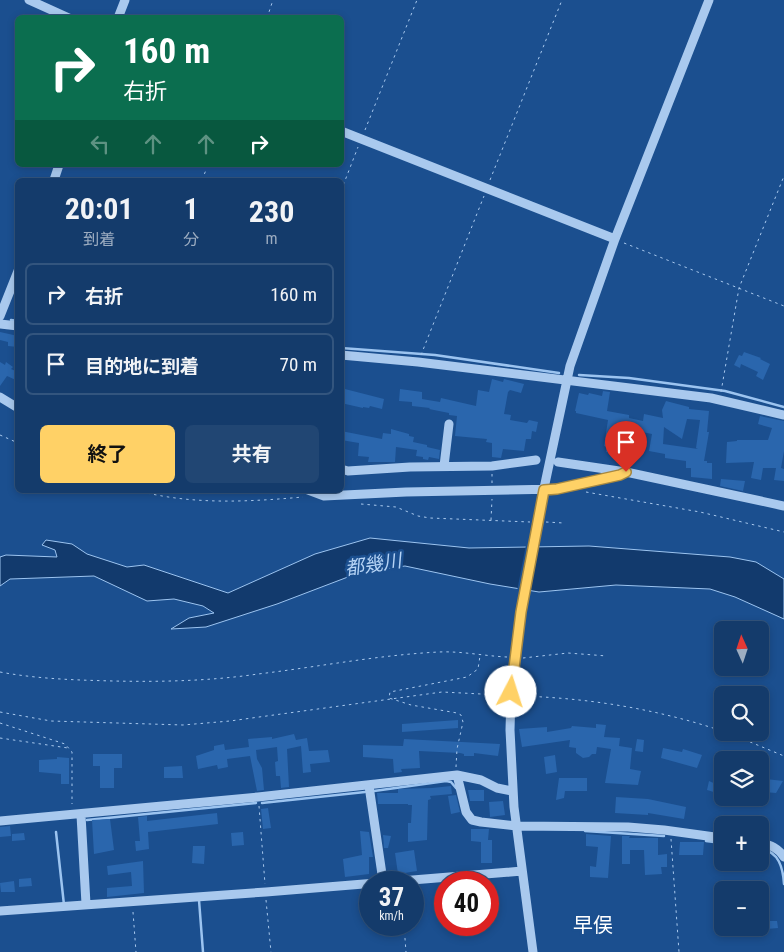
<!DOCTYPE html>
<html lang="ja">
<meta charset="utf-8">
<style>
:root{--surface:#143b6b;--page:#214673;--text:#f1f3f6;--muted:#9dadc1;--line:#33557e;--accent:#ffd166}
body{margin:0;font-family:"Roboto Condensed","Noto Sans JP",sans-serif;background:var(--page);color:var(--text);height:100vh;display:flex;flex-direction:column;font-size:19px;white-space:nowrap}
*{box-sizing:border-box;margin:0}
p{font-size:16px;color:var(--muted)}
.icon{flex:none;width:28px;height:28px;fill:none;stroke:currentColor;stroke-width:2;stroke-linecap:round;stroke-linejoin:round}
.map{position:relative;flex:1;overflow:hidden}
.side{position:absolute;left:15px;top:178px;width:329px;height:315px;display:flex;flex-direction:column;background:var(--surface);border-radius:8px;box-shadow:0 2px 8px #0003,0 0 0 1px var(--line)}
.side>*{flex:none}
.top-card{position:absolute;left:15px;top:15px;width:329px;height:152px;border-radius:8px;box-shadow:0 2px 8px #0003,0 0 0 1px var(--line);background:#0b6e4f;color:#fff;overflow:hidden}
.needle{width:32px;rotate:357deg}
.buttons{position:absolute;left:714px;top:621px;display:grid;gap:10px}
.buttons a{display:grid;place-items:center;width:55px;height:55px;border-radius:8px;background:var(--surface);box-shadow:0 2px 8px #0003,0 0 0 1px var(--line);font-size:25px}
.speed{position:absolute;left:359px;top:871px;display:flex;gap:10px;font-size:25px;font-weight:700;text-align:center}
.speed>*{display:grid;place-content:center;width:65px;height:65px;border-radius:50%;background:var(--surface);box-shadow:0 2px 8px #0003,0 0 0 1px var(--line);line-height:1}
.speed small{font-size:12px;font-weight:400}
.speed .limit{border:8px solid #d22;background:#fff;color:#111}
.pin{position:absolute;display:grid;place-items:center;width:42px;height:42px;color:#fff;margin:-51px -21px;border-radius:50% 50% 50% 0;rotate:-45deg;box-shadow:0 0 5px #0007}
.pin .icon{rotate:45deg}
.me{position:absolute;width:55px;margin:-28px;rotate:5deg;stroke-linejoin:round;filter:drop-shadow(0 0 4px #0008)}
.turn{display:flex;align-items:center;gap:18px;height:105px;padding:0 25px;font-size:22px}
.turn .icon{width:65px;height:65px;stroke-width:2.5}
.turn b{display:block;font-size:35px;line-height:42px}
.lanes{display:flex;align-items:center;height:48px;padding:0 25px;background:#0003;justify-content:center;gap:25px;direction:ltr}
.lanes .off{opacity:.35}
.eta{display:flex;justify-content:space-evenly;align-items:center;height:85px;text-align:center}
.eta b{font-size:30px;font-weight:700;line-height:35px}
.action{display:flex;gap:10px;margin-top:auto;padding:10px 25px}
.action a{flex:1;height:58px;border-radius:8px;background:var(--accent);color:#111;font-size:20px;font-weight:700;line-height:58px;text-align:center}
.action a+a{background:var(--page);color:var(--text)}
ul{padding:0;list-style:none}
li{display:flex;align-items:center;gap:15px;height:62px;margin:0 10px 8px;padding:0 15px;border:2px solid var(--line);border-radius:8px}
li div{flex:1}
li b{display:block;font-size:19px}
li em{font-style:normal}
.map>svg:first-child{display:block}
.water{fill:#123a6d;stroke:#9cc4f0}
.pier{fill:#1b4f8f}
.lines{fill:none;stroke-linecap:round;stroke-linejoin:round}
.stream{stroke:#9cc4f0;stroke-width:2.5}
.building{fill:#2a66ad;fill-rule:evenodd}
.path{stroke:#a9c9ee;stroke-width:1;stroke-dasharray:2.5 4;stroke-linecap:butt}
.minor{stroke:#a9c9ee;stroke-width:9}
.minor-bridge{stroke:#a9c9ee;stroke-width:9}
.route-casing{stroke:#a68842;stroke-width:12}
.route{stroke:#ffd166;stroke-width:9}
.labels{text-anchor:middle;stroke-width:5;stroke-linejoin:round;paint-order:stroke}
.water-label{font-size:19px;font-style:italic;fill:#b5d3f5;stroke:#1b4f8f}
.quarter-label{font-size:20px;fill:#fff;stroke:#1b4f8f}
</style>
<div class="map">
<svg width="784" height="952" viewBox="0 0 784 952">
<rect width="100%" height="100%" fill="#1b4f8f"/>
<path class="water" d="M370,538L469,548L589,546L730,557L756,562L784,579V619L735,597L710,589L616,585L539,592L490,584L405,566L361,572L277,604L206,627L171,629L189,618L214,613L203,606L174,599L147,601L94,576L10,579L0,586V557L6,555L57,557L55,550L42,545L46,540L72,544L87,554L127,567L144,565L228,593L315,554Z"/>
<path class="pier" d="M526,545H539L530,593L517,591Z"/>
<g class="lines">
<path class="stream" d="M11,320L18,321
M341,348L435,355L559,373
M579,375L629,378L725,391L784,407
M374,791L446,781L451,782L456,788
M262,803L365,792
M87,820L256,803
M585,831L664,836
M56,832L64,905
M706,841L722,843
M760,849C779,851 783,868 784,884
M199,900L203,952"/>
</g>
<path class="building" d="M0,332L18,336V347L8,346V342L0,340Z
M744,352L761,358L760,359L770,364L763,380L756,376L758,372L741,364L740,368L734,365L739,355L742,356Z
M0,362L5,365L6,362L13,367L11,369L18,372V381L7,376L0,386Z
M492,379L503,382L504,379L524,384L521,393L510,390L508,392L504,414L511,415L510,420L527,423L529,420L538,422L536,432L532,431L531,439H526L524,451L503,449L501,458L492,457V443L486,442L487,439L455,436L457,416L449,415V413L429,409L430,408L412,406V402L399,401L400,389L422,392V399L440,402L441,398L476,406L478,390L489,392Z
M341,388L384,399L382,409L370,406L369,408L363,407V408L341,403Z
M603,391L610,392L607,411L629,415V418L643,421L644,414L663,418L662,410L666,401L689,407V409L709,411L707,432H709L704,461H707V463H712V479L691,477V468H686V461L665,458V454L649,451L652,434L637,431V435L627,433L622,455L606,452L607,447L604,446L608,420L576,413V411H575L579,393L588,395L589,393L602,396ZM687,419L700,420L696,448L698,449L663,444L664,427L682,439Z
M760,416L784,421V451L781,468L784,469V481L774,480L776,468H763L761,480L751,478L754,462L726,463L727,442L737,441V440H768L772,428L758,424Z
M391,429L409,434V436L414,437L413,442L427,445V447L440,450L439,459L429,457L428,460L423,459V457L416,456L417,450L396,447L395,462H368L369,457L358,456L359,443L341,440V431L382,439L383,433L391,434Z
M721,479L745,481L743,491L720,486Z
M458,720V728L402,732V724Z
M596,724L606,725L604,737L620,738L619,746L632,748L630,769L641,771L638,785L605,783L611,749L597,747L596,754H592L589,757L583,758L576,753V748L569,747L570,740L522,747L519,729L547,727V732L571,728L572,726L596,728Z
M294,734L296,740L307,738L309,751L328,750L330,762L310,764L311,772L303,773L301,746L287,749L289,787L281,788L280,776H276L275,762L278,761L277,747L256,750L257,759L262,768L264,790L257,791L250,756L227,759L228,767L218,769L217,765L198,769L196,756L214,750V746L224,744L225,750L249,747L248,739L272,737V739Z
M404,739L500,744L498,756L474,753V756H464V754L460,753L419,751L420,768L401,769L402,772L394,773L393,759L363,757V745L403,746Z
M637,739L644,740L643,752L635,751Z
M663,748L682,752L683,749L702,755L697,768L661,758Z
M93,754H122V768H114V788H100V766H93Z
M555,755L557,772L546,774L544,757Z
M57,757L69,758V784H61V774L39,772V760L57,759Z
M182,766L183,778H164V767Z
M559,778H587V791H565L564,798L556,800Z
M766,779L783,781L776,793L764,792Z
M719,780L722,781V802L715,800L717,793L707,790L709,781L718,785Z
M451,786L452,794L430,796L431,799L428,800L427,840L408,842V823H411L412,805H408V804H378L377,793H398V789L432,788Z
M468,790H484V801H470Z
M456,795L460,812L451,814L448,796Z
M616,797L648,799L686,807L684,819L648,813V815L615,813Z
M503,801L505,815L490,817L489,802Z
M268,808L271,828L263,829L261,809Z
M217,813L218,824L148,832L149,849L136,851L135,841H140L138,817L147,816V821Z
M110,819L114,850L94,854L92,820Z
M715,822L722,823V830L713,829Z
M10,826L11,836L0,837V827Z
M471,829H489L488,840H492V863H481V842L471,841Z
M360,831L369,832L373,857H369V874L345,877L343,859L362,855Z
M243,832L244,845L232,846L231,833Z
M24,833L25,840L12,841V834Z
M586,834L611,836L608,878L590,877V866L596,867L598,847L586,846Z
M383,835L391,836L388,848H384Z
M622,836H630L629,838H658V855L667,854V867H661L662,874L645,875L644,850H630V864H622Z
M680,842H704L703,855H679Z
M193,846H205L204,864L192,863Z
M414,850L417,871L398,874L395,853Z
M143,861L144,893L107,897V888L132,886L131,872L108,875L107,866Z
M31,878L32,886L19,887V879Z
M14,881L15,892H1L0,883Z
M766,921H777L778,928L767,929Z"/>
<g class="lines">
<path class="path" d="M267,18L273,0
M365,130L417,0
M202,180L208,165
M490,180L562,0
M341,191L358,147
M624,243L784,306
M421,355L484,196
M721,392L739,288L784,176
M0,435L18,443
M492,474V483
M135,490C190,505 247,502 303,497
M586,492L700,512L784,532
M361,504L396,507L418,516L430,518L530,522
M491,520L492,499
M546,522L564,523
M523,658L568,653L607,656
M0,672C38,679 75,680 113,681C162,682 210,681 258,674C318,667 378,655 439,652C462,651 484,656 507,657
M520,696C589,698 657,709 722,731
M0,712L51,721L183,725L230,721L442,692L501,695
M0,723L65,744L72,752V804
M726,732L784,756
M0,738L68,748
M456,767L457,749L463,722L461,715L457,713L411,705L389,698L390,692L467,677L478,669L480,656
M259,806L265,884
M671,839L679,952
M266,900L271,952
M133,912L136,952
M404,925L406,952"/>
<path class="minor" d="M29,0L69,18
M118,18L125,0
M341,131L615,239
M54,180L59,165
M0,316L18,271
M0,324L18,326
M341,355L418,362L711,398L784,415
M0,397L18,408
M558,462L626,472L784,506
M444,466L449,424
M341,469L348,471L410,467L492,466L536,460
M308,490L324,496L406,492L557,489L620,475L626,472
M543,493L570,366L615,239L709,0
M511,695L510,730L514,807L533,952
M457,775L466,812L472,820L481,822L516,826L628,827L664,830L722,838
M369,786L383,881
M81,815L86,904
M0,821L258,797L457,775L481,780L497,788L512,791
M760,843C771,845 778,848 784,857
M0,911L266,892L522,871"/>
<path class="minor-bridge" d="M511,692L521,612L543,493"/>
</g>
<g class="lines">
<defs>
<path id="route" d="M511,692L521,612L544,490L557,489L620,475L626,472"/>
</defs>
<use href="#route" class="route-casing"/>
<use href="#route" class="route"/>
</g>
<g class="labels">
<g class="water-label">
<text transform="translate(373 564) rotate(-9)" y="7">都幾川</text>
</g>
<g class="quarter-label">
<text x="593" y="932">早俣</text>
</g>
</g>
</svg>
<div class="buttons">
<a><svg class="needle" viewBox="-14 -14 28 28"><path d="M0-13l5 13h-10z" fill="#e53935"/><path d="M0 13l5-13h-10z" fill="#9dadc1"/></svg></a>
<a><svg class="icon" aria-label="search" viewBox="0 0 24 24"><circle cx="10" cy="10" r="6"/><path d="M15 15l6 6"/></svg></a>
<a><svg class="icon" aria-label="layers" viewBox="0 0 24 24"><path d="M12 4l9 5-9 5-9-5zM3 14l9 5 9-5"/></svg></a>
<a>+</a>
<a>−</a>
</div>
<div class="speed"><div>37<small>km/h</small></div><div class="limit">40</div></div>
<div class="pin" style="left:626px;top:472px;background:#d93025"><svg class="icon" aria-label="arrive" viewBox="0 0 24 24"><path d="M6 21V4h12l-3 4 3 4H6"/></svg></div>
<svg class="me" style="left:511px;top:692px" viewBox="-20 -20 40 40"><circle r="19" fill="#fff"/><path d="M0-13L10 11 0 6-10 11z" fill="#ffd166"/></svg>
<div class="top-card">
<div class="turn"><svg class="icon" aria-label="right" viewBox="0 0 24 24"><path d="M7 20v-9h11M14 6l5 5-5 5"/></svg><div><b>160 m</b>右折</div></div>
<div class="lanes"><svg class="icon off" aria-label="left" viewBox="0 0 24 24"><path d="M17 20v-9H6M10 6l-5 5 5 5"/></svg><svg class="icon off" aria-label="ahead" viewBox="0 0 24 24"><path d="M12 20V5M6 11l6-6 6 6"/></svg><svg class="icon off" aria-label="ahead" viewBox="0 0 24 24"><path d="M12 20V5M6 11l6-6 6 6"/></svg><svg class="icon" aria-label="right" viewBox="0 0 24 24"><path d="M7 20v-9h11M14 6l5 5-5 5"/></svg></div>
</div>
<section class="side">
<div class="eta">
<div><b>20:01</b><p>到着</p></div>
<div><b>1</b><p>分</p></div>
<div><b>230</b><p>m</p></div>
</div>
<ul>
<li><svg class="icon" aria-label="right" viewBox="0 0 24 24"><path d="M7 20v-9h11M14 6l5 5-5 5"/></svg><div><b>右折</b></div><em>160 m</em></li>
<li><svg class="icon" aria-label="arrive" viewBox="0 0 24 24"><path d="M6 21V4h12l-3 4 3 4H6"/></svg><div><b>目的地に到着</b></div><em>70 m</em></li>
</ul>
<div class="action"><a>終了</a><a>共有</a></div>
</section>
</div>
